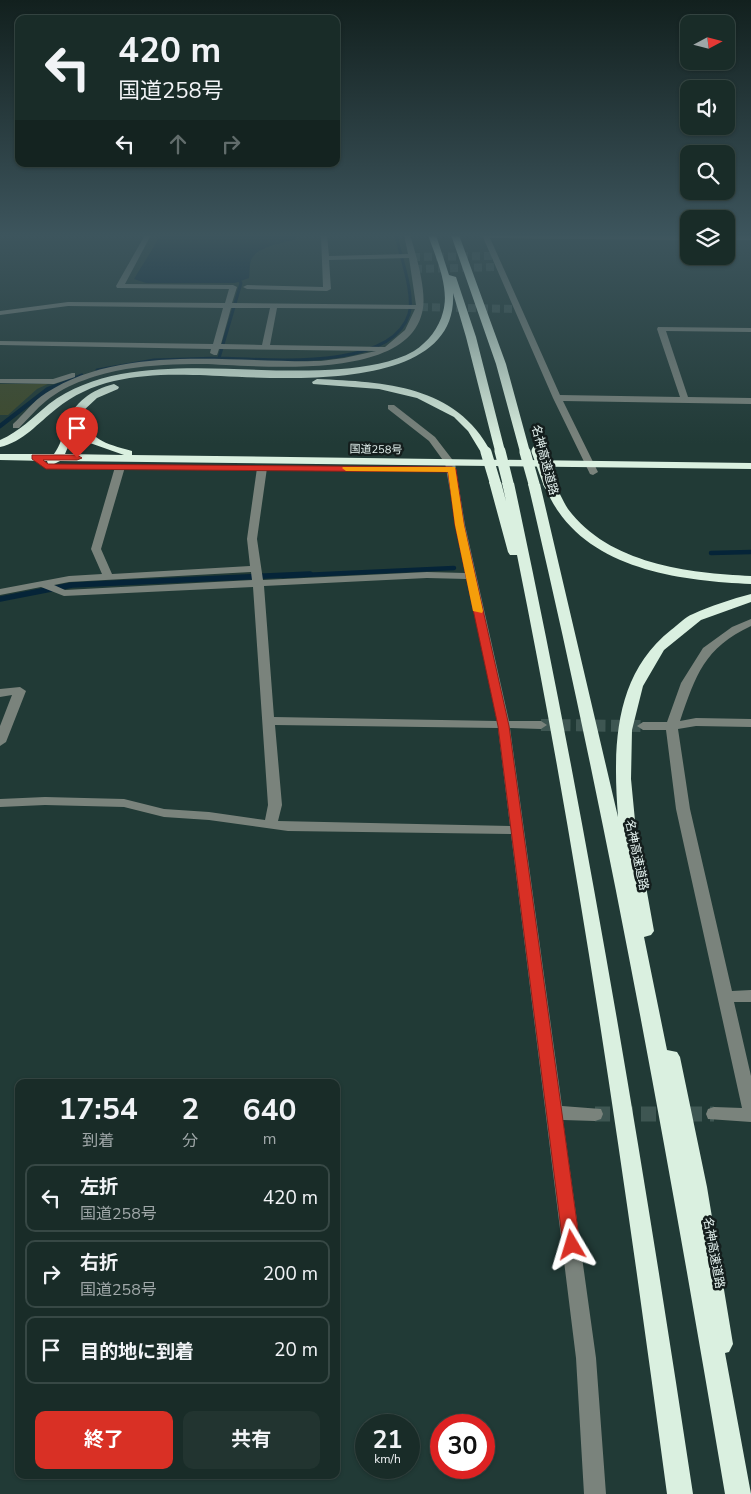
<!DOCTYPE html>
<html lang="ja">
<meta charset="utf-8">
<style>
:root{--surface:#192c28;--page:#223430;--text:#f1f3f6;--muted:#9fa7a8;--line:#374845;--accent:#d93025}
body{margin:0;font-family:"Nunito Sans","Noto Sans JP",sans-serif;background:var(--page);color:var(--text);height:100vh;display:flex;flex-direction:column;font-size:19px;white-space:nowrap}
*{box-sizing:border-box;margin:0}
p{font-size:16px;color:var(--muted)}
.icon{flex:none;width:28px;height:28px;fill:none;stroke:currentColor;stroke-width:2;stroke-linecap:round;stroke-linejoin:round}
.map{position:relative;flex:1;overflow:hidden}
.sheet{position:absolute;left:15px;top:1079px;width:325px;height:400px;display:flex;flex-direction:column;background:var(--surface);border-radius:10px;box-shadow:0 1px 4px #0004,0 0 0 1px var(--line)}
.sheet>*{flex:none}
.hud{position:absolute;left:15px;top:15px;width:325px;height:152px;border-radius:10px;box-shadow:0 1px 4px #0004,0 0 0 1px var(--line);background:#192c28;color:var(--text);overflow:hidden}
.needle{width:32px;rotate:83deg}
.tools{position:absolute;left:680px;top:15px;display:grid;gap:10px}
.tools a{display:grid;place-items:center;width:55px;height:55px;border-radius:10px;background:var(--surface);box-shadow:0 1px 4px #0004,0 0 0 1px var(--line);font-size:25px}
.speed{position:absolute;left:355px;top:1414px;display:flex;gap:10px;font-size:25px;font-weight:700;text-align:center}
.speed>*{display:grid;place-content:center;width:65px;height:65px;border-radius:50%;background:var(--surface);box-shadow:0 1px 4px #0004,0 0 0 1px var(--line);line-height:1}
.speed small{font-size:12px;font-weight:400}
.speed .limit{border:8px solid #d22;background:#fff;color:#111}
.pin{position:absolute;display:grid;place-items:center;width:42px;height:42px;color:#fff;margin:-51px -21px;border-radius:50% 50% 50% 0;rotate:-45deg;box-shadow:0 0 5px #0007}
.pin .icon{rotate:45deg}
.me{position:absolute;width:55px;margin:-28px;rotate:353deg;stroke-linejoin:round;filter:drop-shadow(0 0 4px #0008)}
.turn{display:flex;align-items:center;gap:18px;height:105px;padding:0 20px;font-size:22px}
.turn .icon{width:65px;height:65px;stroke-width:2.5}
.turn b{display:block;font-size:35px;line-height:42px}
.lanes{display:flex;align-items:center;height:48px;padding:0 20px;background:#0003;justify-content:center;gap:25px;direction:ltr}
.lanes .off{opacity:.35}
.eta{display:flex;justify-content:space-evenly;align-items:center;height:85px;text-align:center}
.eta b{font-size:30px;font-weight:700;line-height:35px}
.button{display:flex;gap:10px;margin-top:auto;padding:10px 20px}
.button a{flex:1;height:58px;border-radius:10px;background:var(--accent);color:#fff;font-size:20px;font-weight:700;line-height:58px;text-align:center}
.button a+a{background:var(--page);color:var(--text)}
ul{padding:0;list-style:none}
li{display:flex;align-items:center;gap:15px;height:68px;margin:0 10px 8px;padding:0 10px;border:2px solid var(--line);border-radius:10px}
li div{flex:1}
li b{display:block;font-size:19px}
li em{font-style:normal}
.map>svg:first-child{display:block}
.green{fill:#3e4a2b}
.water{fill:#052438}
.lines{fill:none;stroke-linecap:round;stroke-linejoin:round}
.stream-far2{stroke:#052438;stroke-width:3}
.stream-far1{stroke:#052438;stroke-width:4.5}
.stream{stroke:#052438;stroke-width:5.5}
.minor-tunnel-far2{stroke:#3e5652;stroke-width:8;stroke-dasharray:8 4;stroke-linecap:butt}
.minor-tunnel-far1{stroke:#3e5652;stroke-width:12;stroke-dasharray:12 5.5;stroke-linecap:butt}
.minor-tunnel{stroke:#3e5652;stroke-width:15;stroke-dasharray:15 8;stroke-linecap:butt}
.minor{fill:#7a837c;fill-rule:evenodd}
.highway{fill:#daf0e0;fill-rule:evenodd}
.highway-bridge{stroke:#daf0e0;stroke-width:11}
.route{fill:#d93025;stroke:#8d1f18}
.slow{fill:#f59e0b}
.labels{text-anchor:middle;stroke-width:5;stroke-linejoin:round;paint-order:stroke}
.far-street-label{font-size:11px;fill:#e5f3f0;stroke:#141e1d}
.street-label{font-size:12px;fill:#e5f3f0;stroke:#141e1d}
</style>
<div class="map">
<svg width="751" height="1494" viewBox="0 0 751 1494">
<rect width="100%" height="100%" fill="#213a36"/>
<path class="green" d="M0,384H48L37,389L8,415H0Z"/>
<path class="water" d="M161,235H298L296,239C284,243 259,246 252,258C249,263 250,272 249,278L235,283H146L134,279Z"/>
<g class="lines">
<path class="stream-far2" d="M235,274L241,283L219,358C266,359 391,372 409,314C415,295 400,255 396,235
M97,370L154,360L219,358
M56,386L82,375"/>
<path class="stream-far1" d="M0,426L48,389L59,385
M711,553L751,552
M282,576L454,568"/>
<path class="stream" d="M0,599L72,585L310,574"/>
<path class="minor-tunnel-far2" d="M412,257L494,256
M414,269L499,267
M420,307L517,309"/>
<path class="minor-tunnel-far1" d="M541,725L643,726"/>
<path class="minor-tunnel" d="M595,1114H714"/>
<path class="minor" d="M145,235H151L125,284L233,285L237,287L232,303L416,305L409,258L329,260L331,289L327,291L247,289L243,287L247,285L323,287L321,235H327L329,256L408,254L404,235H410C416,254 426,289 423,308C412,384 256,365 202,364C176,364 151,365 126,369C99,374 68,383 46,401C36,409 28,419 19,428H13V424C24,414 33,401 46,393C123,343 234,363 321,361L344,358L376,351L219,349L217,355H214L210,353L211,349L0,345V341L213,344L223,308L68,306L0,315V311L68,302L225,303L229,289L117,288L116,286ZM231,308H270L262,345L221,344ZM277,308L415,309L405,330L385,347L270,345Z
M482,235L689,236V240L490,238L560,395L680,397L657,329L658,327L751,328V332L666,331L688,397L751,398V404L563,401L598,472L593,475L590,474L553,398Z
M726,236H751V240H726Z
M72,373H75V377L54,384L0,383V379H53Z
M388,405H394L435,437L455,463L465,525L509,721H541L547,725L541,729L510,728L562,1106L601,1109L603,1114L601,1119L595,1121L563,1120L596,1358L606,1494H584L576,1358L511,834L288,831L209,820L164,817L124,807L45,805L0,807V799L45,797L124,799L164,809L209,812L265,820L268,805L253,587L64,596L41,587L0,595V589L69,576L102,574L91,549L115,467L120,464L125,467L101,549L112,574L250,566L247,539L257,468L262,465L267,468L257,539L263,580L427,572L465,573L445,463L429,441L388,409ZM251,572L252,580L65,590L54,585L69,582ZM427,578L467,579L497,721L274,717L264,586ZM275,725L498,728L510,826L278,821L282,805Z
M751,619V626C704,648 696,675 680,721L696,718L751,719V727L696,726L678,729L690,809L732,991L751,990V1002H734L751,1076V1122L708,1119L706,1114L708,1109L714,1107L742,1108L676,809L666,730H643L637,726L643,722H667L681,683L703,648L732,627Z
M20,687L26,691L6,742L0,746V726L12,695L0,697V689Z"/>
<path class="highway" d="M428,235H436L449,275L456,277L476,337L505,451L504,453L500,454L495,451L466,337L453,293C459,400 260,376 193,375C167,374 140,375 114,381C93,386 73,395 56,409C38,423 23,442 0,447V440C19,432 33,417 49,404C70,388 95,379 121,374C194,361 268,375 341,369C365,367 393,363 414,351C428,342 439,328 443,312C450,288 436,258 428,235Z
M451,235H459L506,364L530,452L529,454H521L520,452L496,364Z
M317,379C385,382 456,385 491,452L490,454H482L468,431L454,417L417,398L379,389L313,384L312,382Z
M114,384L119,387L118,389L97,398L83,411C89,441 104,443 132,451V455L751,463V469L60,461L52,465L48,464L47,461L0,460V454H54C60,446 63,435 66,425C74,402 91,390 114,384ZM76,428L90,443L124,455L65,454Z
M495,479L501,482L506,501L502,483L508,480L514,483C586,818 642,1155 693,1494H667C625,1180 580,866 517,555H510L508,552L489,482Z
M534,481L540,484L618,817C613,749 613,676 671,630C678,625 685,617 693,614C710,606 732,599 751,594V602L701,620L664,650L643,686L632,730L631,779L636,831L654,931L651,935L644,937L667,1050L677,1052L680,1057L707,1187L733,1344L729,1352L725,1353L751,1494H725C668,1155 607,818 528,484Z
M549,481L553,482C559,490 562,500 568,509C609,564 688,573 751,576V584C685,581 599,571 558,511C552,503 548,493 543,484Z"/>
<path class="highway-bridge" d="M500,451L508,483
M537,451L549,484
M486,452L495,482
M525,452L534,484"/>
</g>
<linearGradient id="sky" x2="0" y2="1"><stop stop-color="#12201e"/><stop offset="0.53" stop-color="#3d555d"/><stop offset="1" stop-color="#3d555d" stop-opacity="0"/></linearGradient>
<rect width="751" height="444" fill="url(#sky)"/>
<path class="route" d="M32,455H77L82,458L77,460H43L48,464L452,467L456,469L464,525L509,726L580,1245L578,1250L572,1253L566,1250L563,1245L498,726L455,525L448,472L46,469L32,459Z"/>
<path class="slow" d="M343,467H455L464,525L483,611L482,613L473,611L455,525L448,472L346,471L342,468Z"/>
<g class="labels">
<g class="far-street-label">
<text transform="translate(376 449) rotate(1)" y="4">国道258号</text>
</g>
<g class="street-label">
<text transform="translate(545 460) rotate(75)" y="4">名神高速道路</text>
<text transform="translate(637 855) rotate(78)" y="4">名神高速道路</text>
<text transform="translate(714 1253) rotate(80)" y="4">名神高速道路</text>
</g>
</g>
</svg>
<div class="tools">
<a><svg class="needle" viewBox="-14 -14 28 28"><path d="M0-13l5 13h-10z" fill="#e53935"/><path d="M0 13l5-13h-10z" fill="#9fa7a8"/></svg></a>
<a><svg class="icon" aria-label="sound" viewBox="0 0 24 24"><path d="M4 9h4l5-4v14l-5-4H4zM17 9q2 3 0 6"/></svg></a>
<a><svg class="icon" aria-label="search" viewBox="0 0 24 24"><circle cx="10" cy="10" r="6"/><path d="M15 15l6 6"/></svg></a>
<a><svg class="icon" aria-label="layers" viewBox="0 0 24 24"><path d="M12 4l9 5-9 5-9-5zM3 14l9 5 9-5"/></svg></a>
</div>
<div class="speed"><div>21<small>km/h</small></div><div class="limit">30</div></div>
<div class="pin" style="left:77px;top:458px;background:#d93025"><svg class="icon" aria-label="arrive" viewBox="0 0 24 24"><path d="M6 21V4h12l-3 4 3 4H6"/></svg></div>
<svg class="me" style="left:572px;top:1245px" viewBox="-20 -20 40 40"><path d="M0-17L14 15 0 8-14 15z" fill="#d93025" stroke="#fff" stroke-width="4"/></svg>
<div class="hud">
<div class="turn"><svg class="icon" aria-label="left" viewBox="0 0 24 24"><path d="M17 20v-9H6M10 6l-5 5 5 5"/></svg><div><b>420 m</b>国道258号</div></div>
<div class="lanes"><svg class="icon" aria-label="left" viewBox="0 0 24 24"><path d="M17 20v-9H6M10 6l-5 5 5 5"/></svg><svg class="icon off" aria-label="ahead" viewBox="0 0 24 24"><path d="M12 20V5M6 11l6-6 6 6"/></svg><svg class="icon off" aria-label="right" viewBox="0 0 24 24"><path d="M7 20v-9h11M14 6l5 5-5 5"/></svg></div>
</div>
<section class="sheet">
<div class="eta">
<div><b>17:54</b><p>到着</p></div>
<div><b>2</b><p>分</p></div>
<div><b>640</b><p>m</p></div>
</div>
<ul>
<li><svg class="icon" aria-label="left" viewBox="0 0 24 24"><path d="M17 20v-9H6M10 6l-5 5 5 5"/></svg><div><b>左折</b><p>国道258号</p></div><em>420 m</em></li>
<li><svg class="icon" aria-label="right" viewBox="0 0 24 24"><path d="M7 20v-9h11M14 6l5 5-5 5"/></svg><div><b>右折</b><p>国道258号</p></div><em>200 m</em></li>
<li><svg class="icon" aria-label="arrive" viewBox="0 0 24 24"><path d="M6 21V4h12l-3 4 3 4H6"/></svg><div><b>目的地に到着</b></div><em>20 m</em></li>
</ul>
<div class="button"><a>終了</a><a>共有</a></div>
</section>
</div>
